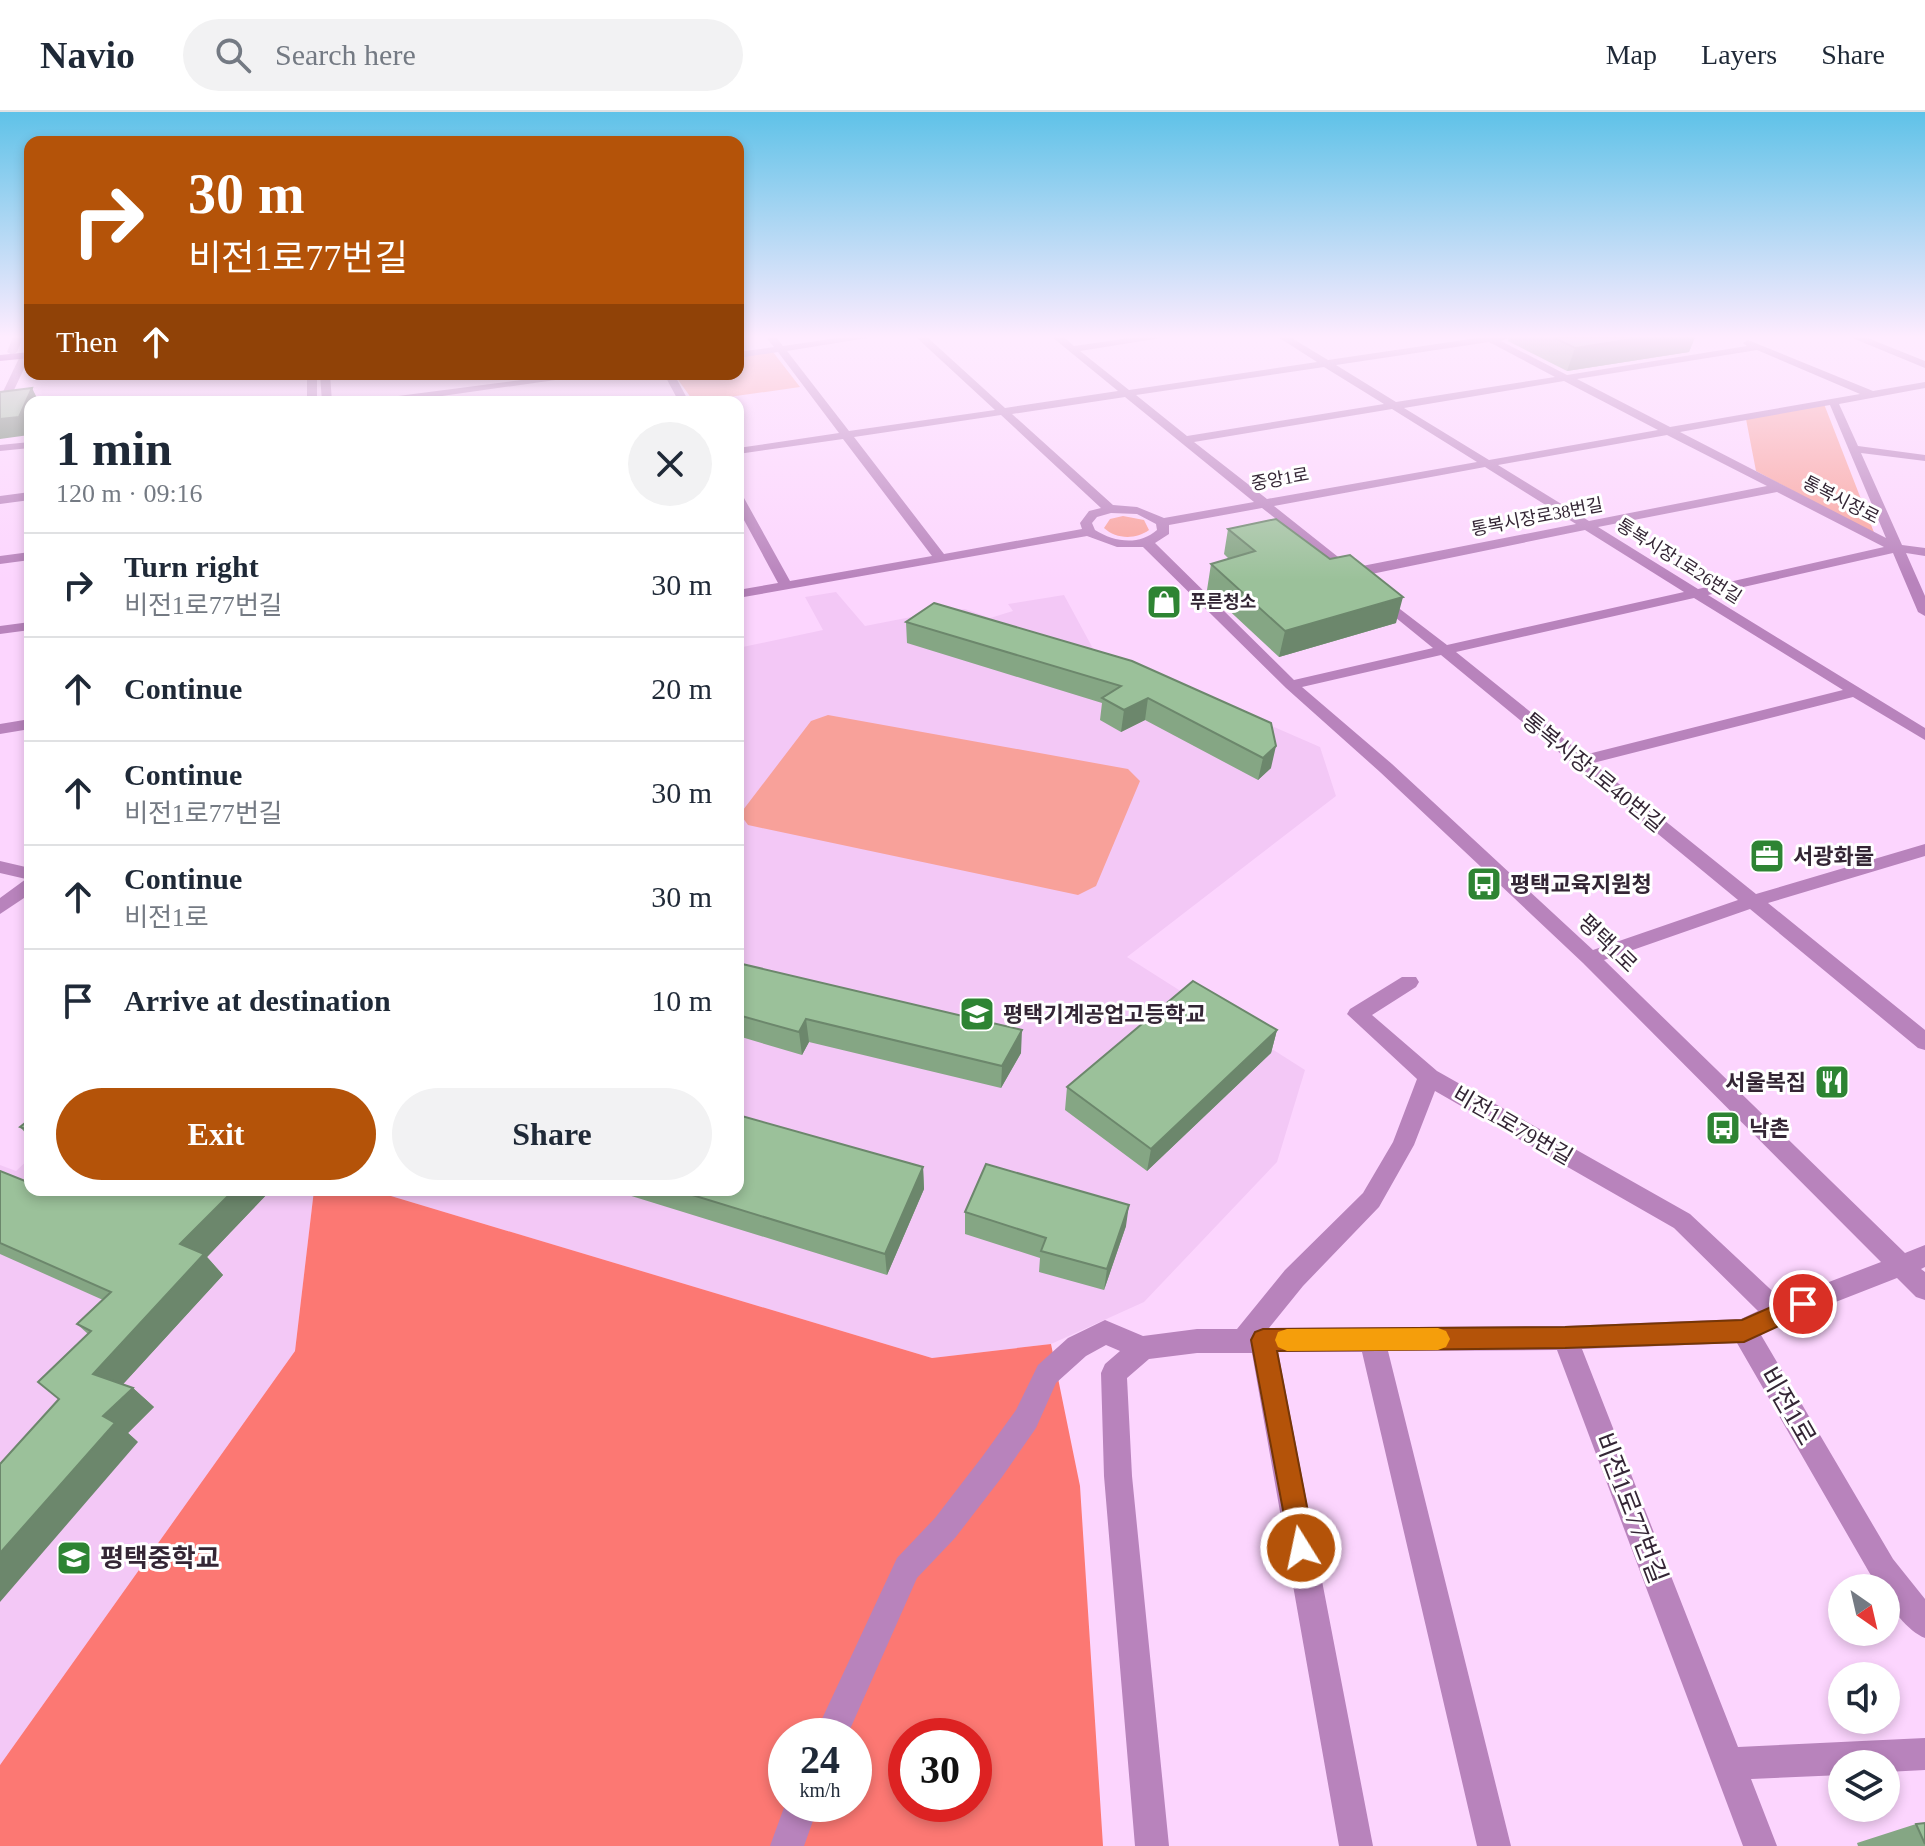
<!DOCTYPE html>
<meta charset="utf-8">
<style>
:root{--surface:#fff;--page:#f2f2f3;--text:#1f2937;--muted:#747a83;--line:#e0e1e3;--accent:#b45309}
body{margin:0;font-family:"Times New Roman","Noto Sans KR",serif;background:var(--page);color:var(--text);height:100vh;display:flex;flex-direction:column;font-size:30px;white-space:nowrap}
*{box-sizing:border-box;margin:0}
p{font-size:26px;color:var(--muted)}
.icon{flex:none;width:44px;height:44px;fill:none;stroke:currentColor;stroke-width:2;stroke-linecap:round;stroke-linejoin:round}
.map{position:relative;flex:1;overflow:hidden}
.sheet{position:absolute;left:24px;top:284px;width:720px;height:800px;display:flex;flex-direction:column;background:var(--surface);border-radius:16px;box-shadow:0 4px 12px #0003}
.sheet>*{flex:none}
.top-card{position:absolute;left:24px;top:24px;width:720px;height:244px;border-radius:16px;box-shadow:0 4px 12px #0003;background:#b45309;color:#fff;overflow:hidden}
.needle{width:52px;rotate:146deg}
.fabs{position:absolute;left:1828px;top:1462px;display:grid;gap:16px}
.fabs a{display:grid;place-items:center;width:72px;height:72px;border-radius:50%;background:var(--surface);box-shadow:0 4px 12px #0003;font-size:40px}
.speed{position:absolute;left:768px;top:1606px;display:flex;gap:16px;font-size:40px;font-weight:700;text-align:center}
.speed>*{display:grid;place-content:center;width:104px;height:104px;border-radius:50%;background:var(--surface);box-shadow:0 4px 12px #0003;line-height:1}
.speed small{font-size:20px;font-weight:400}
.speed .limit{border:12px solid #d22;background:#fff;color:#111}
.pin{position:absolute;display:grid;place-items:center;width:68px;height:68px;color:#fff;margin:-34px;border:4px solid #fff;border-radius:50%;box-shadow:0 2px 8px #0007}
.me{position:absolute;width:88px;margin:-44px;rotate:350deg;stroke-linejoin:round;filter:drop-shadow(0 0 6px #0008)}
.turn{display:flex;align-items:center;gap:28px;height:168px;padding:0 32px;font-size:36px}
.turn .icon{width:104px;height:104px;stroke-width:2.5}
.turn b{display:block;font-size:56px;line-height:68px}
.then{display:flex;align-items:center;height:76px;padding:0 32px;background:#0003;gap:16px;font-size:30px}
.round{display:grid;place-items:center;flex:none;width:84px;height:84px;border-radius:42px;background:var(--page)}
.head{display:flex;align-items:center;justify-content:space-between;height:136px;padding:0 32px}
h1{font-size:48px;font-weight:600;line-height:60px}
.primary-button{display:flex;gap:16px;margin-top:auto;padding:16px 32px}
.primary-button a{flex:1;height:92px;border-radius:48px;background:var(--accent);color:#fff;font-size:32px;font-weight:600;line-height:92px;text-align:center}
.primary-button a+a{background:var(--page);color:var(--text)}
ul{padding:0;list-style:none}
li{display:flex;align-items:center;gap:24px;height:104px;padding:0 32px;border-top:2px solid var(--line)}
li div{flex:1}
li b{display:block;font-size:30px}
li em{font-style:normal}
header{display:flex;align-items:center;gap:48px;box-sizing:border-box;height:112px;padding:0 40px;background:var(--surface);border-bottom:2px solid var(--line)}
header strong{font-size:38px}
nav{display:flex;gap:44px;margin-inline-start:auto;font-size:28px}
.search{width:560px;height:72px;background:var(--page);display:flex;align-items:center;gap:20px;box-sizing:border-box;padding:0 28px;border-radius:44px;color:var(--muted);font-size:30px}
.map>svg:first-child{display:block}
.built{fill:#f3c8f6}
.green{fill:#f8a19a}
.forest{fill:#fc7873;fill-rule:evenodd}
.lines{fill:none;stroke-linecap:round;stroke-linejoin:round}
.minor{fill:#b883bc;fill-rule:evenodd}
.major{fill:#8b2495;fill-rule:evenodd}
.wall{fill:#85a684}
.shaded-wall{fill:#6c876c}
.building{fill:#9bc19a;stroke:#6c876c;stroke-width:2}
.route{fill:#b45309;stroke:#753606;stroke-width:2}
.slow{fill:#f59e0b}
.labels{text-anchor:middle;stroke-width:6;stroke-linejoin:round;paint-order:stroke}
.far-street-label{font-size:18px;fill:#342635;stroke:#fff}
.far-poi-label{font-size:18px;font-weight:bold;fill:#342635;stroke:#fff;text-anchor:start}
.street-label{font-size:22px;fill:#342635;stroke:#fff}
.poi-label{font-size:22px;font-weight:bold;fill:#342635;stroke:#fff;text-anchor:start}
.near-street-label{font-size:26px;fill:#342635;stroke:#fff}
.near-poi-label{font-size:26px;font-weight:bold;fill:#342635;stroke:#fff;text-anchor:start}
</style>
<header>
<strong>Navio</strong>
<div class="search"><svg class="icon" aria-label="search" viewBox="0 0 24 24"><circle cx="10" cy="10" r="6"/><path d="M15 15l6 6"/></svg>Search here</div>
<nav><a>Map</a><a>Layers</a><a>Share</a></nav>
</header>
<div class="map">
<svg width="1925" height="1734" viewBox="0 0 1925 1734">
<rect width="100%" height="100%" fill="#fcd5fe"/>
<path class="built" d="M836,480L865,514L937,500L965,497L990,506L1013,499L1008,492L1064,483L1097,544L1205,585L1320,635L1336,684L1127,845L1305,958L1277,1050L1144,1190L1051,1232L932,1246L371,1078H738V536L823,518L805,485Z
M30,1046V1078H314L295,1239L0,1653V1053L16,1059Z"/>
<path class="green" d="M773,240L800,275L694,290L674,262H738V245Z
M1824,292L1875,423L1756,359L1746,307Z
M1123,404L1144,408L1149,418C1135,428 1116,427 1104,416L1110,407Z
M828,603L1128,657L1140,669L1096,774L1078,783L748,713L740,702L811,609Z"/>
<path class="forest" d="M314,1078H371L932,1246L1051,1232L1080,1374L1103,1734H0V1653L295,1239ZM786,1624H854V1692H786ZM906,1624H974V1692H906Z"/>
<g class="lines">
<path class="minor" d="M13,225H23L17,240L12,243L7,240Z
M766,225H776L783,234L844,225H873L787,239L849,319L995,298L916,225H927L1005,296L1118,279L1052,225H1064L1074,234L1137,225H1167L1080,239L1129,278L1317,250L1278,225H1290L1328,248L1484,225H1511L1501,229L1567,263L1747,234L1743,231L1748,228L1873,279L1925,270V276L1839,292L1858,334L1925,343V349L1861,341L1902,433L1925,436V444L1906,441L1925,484V504L1918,500L1893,441L1708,483L1925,616V628L1853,585L1593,651L1756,782L1925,732V744L1768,791L1925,918V938L1918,936L1750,797L1604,848L1905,1141L1925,1133V1155L1921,1157L1925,1160V1188L1916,1185L1897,1166L1787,1209L1761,1223L1893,1447L1925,1487V1526C1909,1520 1886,1494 1886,1476H1879L1873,1467L1737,1231L1582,1237L1738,1635L1925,1626V1658L1886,1660V1652H1842V1663L1751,1667L1777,1734H1743L1557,1238L1388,1239L1511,1734H1477L1362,1240H1278L1373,1734H1339L1252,1241H1197L1149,1247L1127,1266L1132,1364L1169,1734H1135L1104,1364L1101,1261L1105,1252L1120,1239L1106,1233L1086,1244L1056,1271L1036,1316L1002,1365L955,1426L917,1466L847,1624H814L897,1446L935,1406L982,1345L1016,1298L1038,1253L1068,1226L1105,1208L1143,1224L1197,1217H1237L1285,1158L1363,1081L1393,1030L1417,967L1347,902L1350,897L1402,865H1416L1419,870L1416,875L1372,903L1437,959L1690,1102L1782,1188L1881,1150L1583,851L1380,660L1286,576L1143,435H1117L1087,424L738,486V478L778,471L738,397V382L744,386L790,469L932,444L843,327L738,342V336L839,321L778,240L738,246V240L774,235ZM1489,230L1555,265L1396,290L1336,253ZM1757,238L1860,282L1670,315L1577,267ZM1324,255L1384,292L1187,324L1136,283ZM1564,269L1658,318L1489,348L1404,296ZM1125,285L1254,390L1164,406L1137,395L1113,393L1012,302ZM1830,293L1886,426L1680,320ZM1392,297L1477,350L1267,387L1194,330ZM1001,303L1101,396L1089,399L1080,411L1082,417L944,442L854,325ZM1667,323L1767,374L1589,409L1498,353ZM1485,355L1576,412L1352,456L1274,394ZM1777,380L1884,435L1698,477L1598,415ZM1262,396L1352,466L1585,418L1684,480L1447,533L1379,481L1372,485L1374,488L1433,536L1294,568L1155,431L1169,422V413ZM1111,401L1137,402L1156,412L1157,418C1139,434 1114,430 1095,418L1092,411L1097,405ZM1694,486L1843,578L1584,643L1456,540ZM1441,543L1738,788L1593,838L1392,652L1302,575ZM1435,979L1674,1116L1758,1199L1741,1207L1565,1214L1269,1216L1303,1174L1379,1095L1414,1033Z
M1850,225H1865L1925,249V256Z
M21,242L30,244L5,297L0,300V286Z
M307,262H317V290H307Z
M320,262H330L332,290H322Z
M568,262H597L400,290H370L375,287Z
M664,262H674L689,290H679Z
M30,330V336L0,339V333Z
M30,380V388L0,392V384Z
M30,440V448L0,452V444Z
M30,510V518L0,522V514Z
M30,607V617L0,622V612Z
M0,749L30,756V782L0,802V786L26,767L0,761Z
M786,1690L819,1692L804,1734H770Z"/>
<path class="major" d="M30,240V246L0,249V243Z"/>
</g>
<path class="wall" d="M1509,225H1695L1689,240L1567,259L1508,229Z
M1228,417L1396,511L1279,545L1207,478L1211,452L1229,447L1224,442Z
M906,510L1271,611V656L1258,668L1145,608L1121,620L1100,608L1102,591L907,531Z
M738,851L1021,941L1001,976L809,930L802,943L738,924Z
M1277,918L1271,941L1147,1059L1065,998L1067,975Z
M30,1007V1026L20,1015Z
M923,1055L924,1077L887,1163L612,1078H738Z
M0,1059L53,1080L56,1078H269L270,1079L207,1145L223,1163L123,1272L133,1276L154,1295L128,1321L138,1330L59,1287L88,1222L77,1212L103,1188L0,1142Z
M965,1100L1126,1114L1104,1178L1039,1160L1040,1146L965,1122Z
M1925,1711V1734H1858L1857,1731L1916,1712Z"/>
<path class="shaded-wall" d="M1646,225H1695L1689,240L1567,259L1575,236Z
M32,276L39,290H30L29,323L0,327V307Z
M1403,485L1396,511L1279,545L1285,519Z
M1148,586L1145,608L1121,620L1124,598Z
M1276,634L1271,656L1258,668L1263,646Z
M806,907L809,930L802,943L799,920Z
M1022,918L1021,941L1001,976L1002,954Z
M1277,918L1271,941L1147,1059L1151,1037Z
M923,1055L924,1077L887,1163L885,1142Z
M234,1078H269L270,1079L207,1145L223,1163L115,1281L93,1262L180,1132Z
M1129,1093L1126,1114L1104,1178L1107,1157Z
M133,1276L154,1295L128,1321L138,1330L0,1490V1441L103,1304Z"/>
<path class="building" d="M1553,225H1646L1575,236Z
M32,276L19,305L0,307V280Z
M1276,407L1330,447L1350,443L1403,485L1285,519L1211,452L1255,439L1228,417Z
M934,491L1132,549L1271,611L1276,634L1263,646L1148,586L1124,598L1102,586L1121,574L906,510Z
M738,851L1022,918L1002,954L806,907L799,920L738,903Z
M1193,869L1277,918L1151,1037L1067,975Z
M738,1003L923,1055L885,1142L676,1078H738Z
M30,1007V1019L20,1015Z
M986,1052L1129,1093L1107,1157L1041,1139L1046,1126L965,1100Z
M0,1059L30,1071V1078H47L53,1080L56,1078H234L180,1132L204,1142L93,1262L133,1276L103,1304L115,1311L0,1441V1352L59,1287L38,1270L91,1219L77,1212L111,1180L0,1131Z
M1925,1711V1732L1916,1712Z"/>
<linearGradient id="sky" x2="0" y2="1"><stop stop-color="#5fc2e8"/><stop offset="0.48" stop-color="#feecff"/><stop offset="1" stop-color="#feecff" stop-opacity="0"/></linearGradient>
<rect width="1925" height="468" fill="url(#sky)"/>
<path class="route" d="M1803,1181L1811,1184L1814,1192L1811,1199L1744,1230L1565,1236L1277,1239L1315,1436L1311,1446L1301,1450L1292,1446L1251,1228L1255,1220L1263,1217L1565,1215L1742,1208Z"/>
<path class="slow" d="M1438,1216L1446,1219L1450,1227L1446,1235L1438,1238L1287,1239L1278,1235L1275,1228L1278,1220L1287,1217Z"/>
<defs>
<symbol id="shop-square" viewBox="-11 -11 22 22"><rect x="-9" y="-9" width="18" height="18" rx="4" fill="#2e8433" stroke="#fff"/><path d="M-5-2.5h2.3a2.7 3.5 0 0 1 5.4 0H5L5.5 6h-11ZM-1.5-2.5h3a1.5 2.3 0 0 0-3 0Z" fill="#fff"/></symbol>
<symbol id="office-square" viewBox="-11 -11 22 22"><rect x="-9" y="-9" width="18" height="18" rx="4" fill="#2e8433" stroke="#fff"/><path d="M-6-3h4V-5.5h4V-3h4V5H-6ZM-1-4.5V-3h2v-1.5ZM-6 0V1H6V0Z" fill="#fff"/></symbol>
<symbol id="bus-square" viewBox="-11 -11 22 22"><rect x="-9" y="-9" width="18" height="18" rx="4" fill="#2e8433" stroke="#fff"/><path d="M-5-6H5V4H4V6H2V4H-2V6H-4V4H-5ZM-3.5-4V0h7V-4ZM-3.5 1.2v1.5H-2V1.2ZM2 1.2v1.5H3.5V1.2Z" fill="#fff"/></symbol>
<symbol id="school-square" viewBox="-11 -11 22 22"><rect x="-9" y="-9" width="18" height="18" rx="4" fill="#2e8433" stroke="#fff"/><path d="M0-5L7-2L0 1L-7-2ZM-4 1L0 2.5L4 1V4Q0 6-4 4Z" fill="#fff"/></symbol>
<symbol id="restaurant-square" viewBox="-11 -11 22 22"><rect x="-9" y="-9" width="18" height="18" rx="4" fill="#2e8433" stroke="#fff"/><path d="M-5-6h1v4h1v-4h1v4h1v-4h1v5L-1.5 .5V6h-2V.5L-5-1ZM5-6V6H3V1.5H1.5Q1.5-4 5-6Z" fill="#fff"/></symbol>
</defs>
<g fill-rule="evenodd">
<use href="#shop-square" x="1144" y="470" width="40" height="40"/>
<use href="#office-square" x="1747" y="724" width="40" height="40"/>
<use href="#bus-square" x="1464" y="752" width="40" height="40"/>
<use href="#school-square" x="957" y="882" width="40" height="40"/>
<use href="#restaurant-square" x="1812" y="950" width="40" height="40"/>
<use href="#bus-square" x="1703" y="996" width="40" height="40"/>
<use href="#school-square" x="54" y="1426" width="40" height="40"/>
</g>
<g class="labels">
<g class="far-street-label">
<text transform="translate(1280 367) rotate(-10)" y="6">중앙1로</text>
<text transform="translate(1841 388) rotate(27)" y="6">통복시장로</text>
<text transform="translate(1537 405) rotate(-11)" y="6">통복시장로38번길</text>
<text transform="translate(1679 449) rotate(32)" y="6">통복시장1로26번길</text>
</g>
<g class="far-poi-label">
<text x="1190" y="496">푸른청소</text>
</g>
<g class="street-label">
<text transform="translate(1594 660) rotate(39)" y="8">통복시장1로40번길</text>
<text transform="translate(1608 831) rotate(44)" y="8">평택1로</text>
<text transform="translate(1513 1013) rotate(30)" y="8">비전1로79번길</text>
</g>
<g class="poi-label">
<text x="1793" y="752">서광화물</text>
<text x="1510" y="780">평택교육지원청</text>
<text x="1003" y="910">평택기계공업고등학교</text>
<text x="1806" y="978" text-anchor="end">서울복집</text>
<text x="1749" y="1024">낙촌</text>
</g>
<g class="near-street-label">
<text transform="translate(1788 1294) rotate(60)" y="9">비전1로</text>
<text transform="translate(1631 1396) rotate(69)" y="9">비전1로77번길</text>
</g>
<g class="near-poi-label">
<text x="100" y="1455">평택중학교</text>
</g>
</g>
</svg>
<div class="fabs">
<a><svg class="needle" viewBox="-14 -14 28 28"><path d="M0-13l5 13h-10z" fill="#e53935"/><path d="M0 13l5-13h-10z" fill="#747a83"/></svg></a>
<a><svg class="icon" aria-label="sound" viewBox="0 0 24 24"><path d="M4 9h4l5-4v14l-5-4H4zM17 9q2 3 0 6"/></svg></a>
<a><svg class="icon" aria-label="layers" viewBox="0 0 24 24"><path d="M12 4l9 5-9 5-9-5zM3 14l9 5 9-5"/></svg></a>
</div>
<div class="speed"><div>24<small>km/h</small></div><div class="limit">30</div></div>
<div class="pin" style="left:1803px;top:1192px;background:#d93025"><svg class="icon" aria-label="arrive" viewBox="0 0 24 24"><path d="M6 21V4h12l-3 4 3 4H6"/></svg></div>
<svg class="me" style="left:1301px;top:1436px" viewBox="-20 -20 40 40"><circle r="17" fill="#b45309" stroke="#fff" stroke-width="3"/><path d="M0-11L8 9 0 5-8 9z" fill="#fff"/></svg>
<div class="top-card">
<div class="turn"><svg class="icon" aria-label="right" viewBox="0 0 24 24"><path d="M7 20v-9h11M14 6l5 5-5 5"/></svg><div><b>30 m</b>비전1로77번길</div></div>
<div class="then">Then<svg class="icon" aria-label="ahead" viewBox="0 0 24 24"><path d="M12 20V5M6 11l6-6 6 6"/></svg></div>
</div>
<section class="sheet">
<div class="head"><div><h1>1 min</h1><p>120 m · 09:16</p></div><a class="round"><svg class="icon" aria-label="close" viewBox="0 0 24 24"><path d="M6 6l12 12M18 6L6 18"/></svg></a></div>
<ul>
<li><svg class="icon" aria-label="right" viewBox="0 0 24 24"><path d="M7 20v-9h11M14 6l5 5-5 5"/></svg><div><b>Turn right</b><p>비전1로77번길</p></div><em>30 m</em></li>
<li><svg class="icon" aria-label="ahead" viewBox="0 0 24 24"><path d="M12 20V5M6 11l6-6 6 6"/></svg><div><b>Continue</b></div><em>20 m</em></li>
<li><svg class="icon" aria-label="ahead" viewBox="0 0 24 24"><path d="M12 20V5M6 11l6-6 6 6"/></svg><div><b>Continue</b><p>비전1로77번길</p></div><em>30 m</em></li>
<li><svg class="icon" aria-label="ahead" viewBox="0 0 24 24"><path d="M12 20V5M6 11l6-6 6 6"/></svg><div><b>Continue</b><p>비전1로</p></div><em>30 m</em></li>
<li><svg class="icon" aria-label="arrive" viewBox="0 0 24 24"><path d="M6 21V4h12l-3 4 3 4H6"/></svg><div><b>Arrive at destination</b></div><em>10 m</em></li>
</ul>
<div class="primary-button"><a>Exit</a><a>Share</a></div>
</section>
</div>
